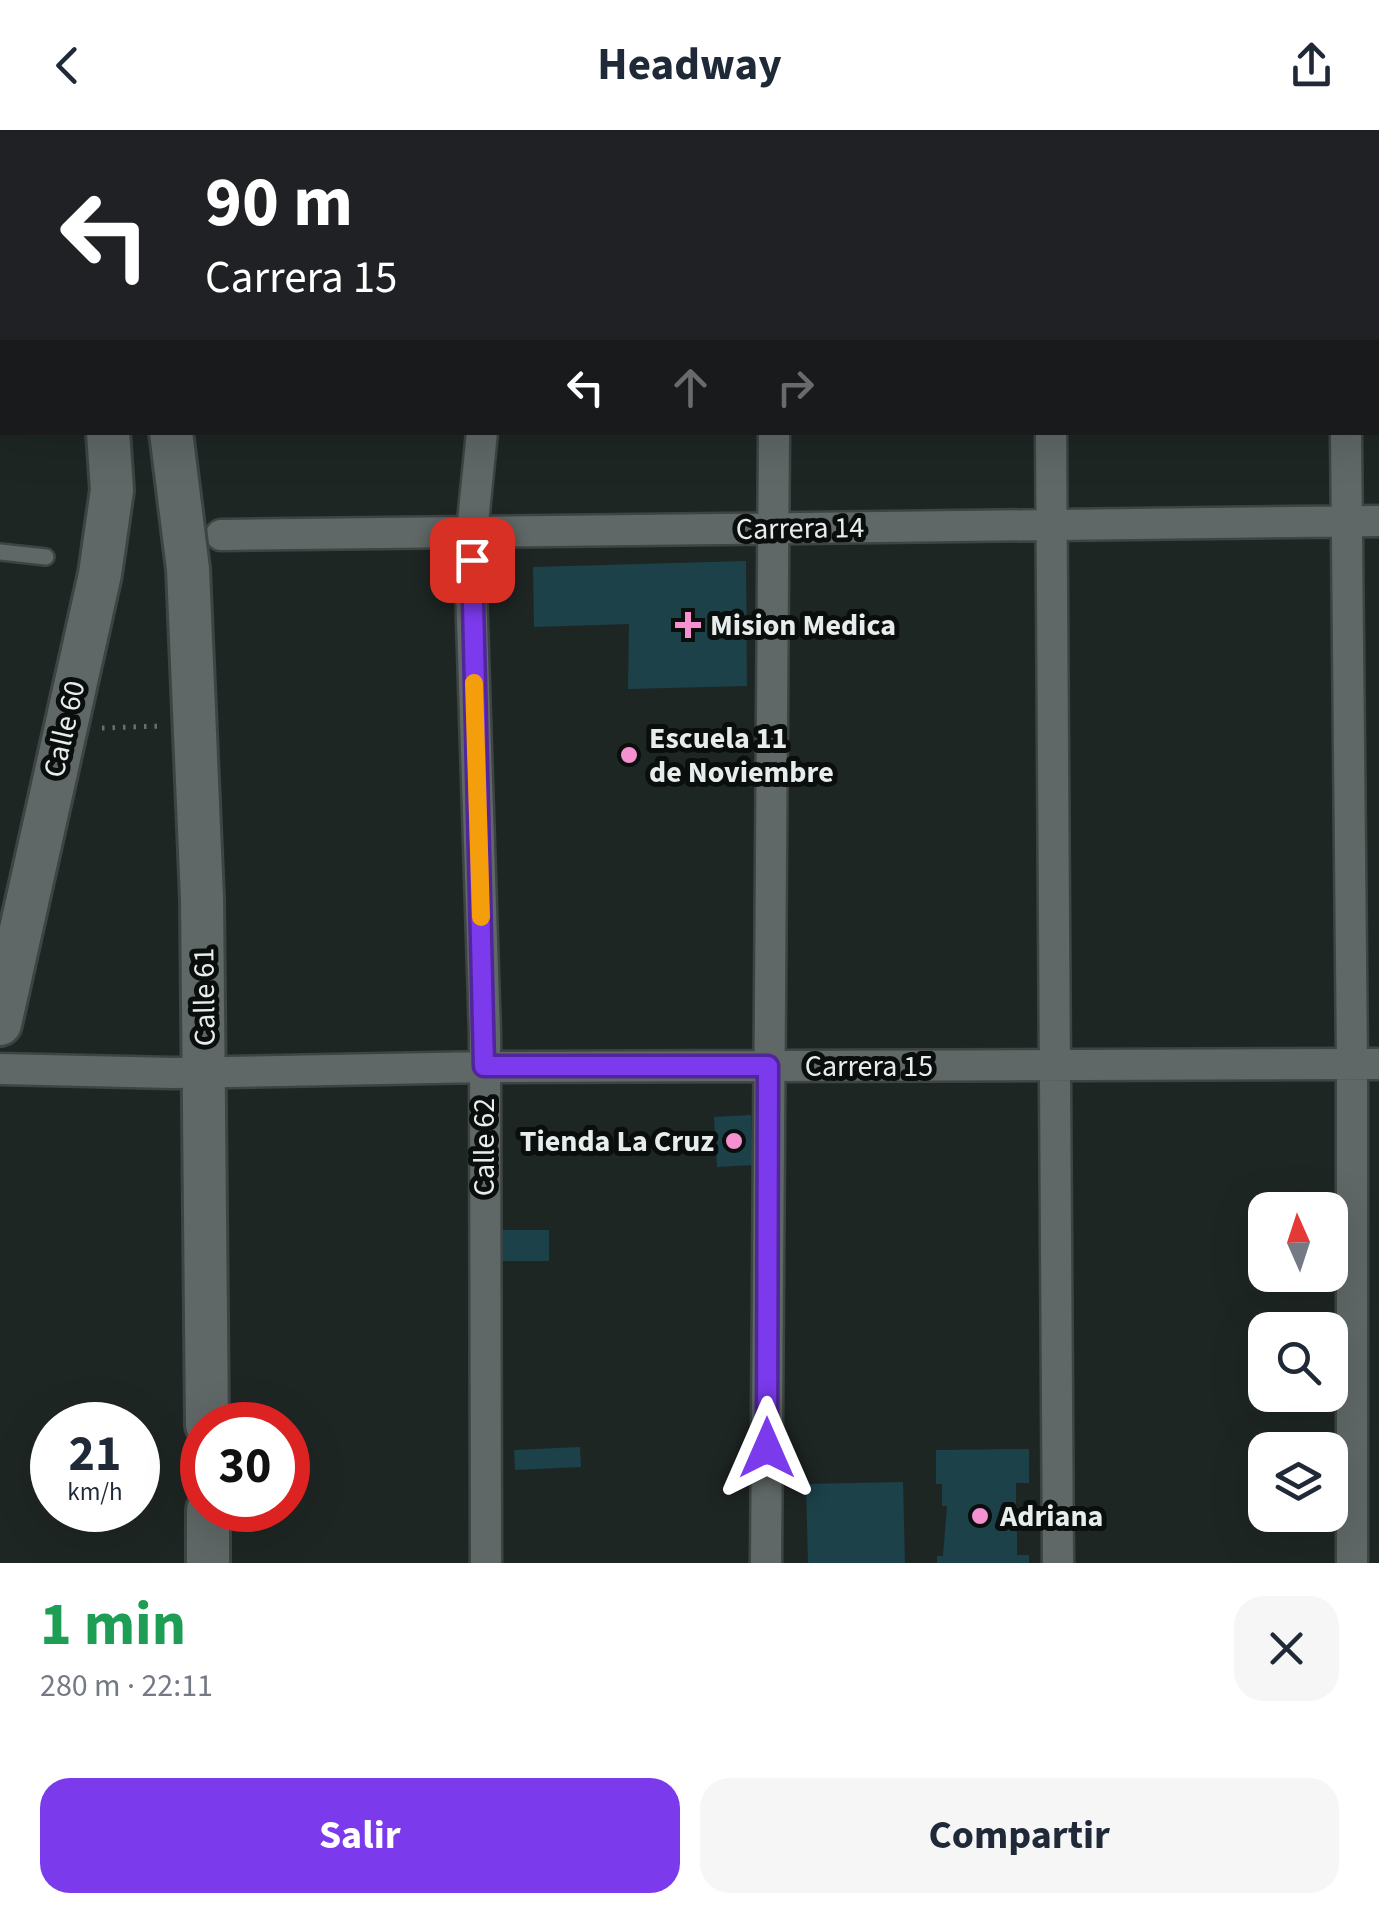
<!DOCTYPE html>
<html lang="es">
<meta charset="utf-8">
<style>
:root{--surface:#fff;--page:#f6f6f7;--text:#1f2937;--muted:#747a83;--accent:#7c3aed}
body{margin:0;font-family:"Source Sans 3",sans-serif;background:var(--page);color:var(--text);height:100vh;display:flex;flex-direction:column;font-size:38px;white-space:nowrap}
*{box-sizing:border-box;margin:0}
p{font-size:32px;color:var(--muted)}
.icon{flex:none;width:55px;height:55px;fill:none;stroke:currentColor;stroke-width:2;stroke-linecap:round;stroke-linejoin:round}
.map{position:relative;height:1433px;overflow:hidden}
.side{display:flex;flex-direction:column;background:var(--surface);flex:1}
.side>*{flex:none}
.banner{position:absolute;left:0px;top:0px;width:1380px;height:305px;box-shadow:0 10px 40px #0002;background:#202124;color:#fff;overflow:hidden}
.needle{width:65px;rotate:357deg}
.buttons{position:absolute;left:1248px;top:1062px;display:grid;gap:20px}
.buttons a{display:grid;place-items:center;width:100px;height:100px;border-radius:20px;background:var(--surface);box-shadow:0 10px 40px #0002;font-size:50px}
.speed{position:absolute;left:30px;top:1272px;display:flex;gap:20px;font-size:50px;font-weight:700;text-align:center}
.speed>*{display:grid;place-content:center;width:130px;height:130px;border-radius:50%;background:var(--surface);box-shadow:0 10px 40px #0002;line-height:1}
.speed small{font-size:25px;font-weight:400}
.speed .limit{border:15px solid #d22;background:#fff;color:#111}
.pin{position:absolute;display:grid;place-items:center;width:85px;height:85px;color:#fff;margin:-42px;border-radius:20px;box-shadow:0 5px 15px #0006}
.me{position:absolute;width:110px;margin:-55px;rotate:0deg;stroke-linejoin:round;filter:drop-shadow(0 0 8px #0008)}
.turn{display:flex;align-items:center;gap:35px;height:210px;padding:0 40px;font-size:45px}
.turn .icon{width:130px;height:130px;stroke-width:2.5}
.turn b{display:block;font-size:70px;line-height:85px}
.lanes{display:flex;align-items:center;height:95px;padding:0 40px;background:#0003;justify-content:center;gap:50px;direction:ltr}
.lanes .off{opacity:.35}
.round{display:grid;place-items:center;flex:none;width:105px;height:105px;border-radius:30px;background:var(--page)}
.head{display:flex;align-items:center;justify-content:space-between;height:170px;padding:0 40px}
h1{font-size:60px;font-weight:700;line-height:75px;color:#1e9e55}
.cta{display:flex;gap:20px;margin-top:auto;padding:20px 40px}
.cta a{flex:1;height:115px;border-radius:30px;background:var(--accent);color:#fff;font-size:40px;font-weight:700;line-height:115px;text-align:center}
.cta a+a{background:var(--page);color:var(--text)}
header{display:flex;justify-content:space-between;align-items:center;height:130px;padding:0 40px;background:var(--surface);font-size:45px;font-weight:700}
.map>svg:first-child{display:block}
.water{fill:#174d77}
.building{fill:#1c4149}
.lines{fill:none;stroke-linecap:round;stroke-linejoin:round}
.lane-casing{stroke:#3d4443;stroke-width:20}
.street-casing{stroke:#3d4443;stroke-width:35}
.secondary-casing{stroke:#3d4443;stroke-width:48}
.path{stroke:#686f6d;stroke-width:5;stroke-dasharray:2.5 8;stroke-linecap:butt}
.lane{stroke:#5f6866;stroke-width:15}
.street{stroke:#5f6866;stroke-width:30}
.secondary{stroke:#5f6866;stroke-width:42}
.secondary-bridge-casing{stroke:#3d4443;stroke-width:48;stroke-linecap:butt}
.secondary-bridge{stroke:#5f6866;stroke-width:42}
.route-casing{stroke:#51269a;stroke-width:25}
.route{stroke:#7c3aed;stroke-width:18}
.slow{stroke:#f59e0b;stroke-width:18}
.poi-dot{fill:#f590d1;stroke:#0a0e0d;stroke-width:4}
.labels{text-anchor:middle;stroke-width:10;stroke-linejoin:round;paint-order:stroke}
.street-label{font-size:30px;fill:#e7edec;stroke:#0a0e0d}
.poi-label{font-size:30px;font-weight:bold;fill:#e7edec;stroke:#0a0e0d;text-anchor:start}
</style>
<header><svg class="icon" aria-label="back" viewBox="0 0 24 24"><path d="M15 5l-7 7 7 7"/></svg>Headway<svg class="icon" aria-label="share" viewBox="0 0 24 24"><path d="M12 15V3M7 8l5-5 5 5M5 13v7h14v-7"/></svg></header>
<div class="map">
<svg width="1379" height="1433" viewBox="0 0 1379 1433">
<rect width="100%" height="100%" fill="#1e2624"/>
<path class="water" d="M801,0H1057L799,2Z"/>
<path class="building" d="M746,431L747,556L628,559L629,494L534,497L533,437Z
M751,985L753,1035L717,1037L714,987Z
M500,1100H549V1131H500Z
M580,1317L581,1337L515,1340L514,1320Z
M1029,1319V1353H1016V1376H1012V1396H1017V1425H1029V1433H937V1426H943L947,1376H942V1354H936V1320Z
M903,1352L905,1433H808L806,1354Z"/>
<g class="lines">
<defs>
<path id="lane" d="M0,422L46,427"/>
<path id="street" d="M1378,101H1379
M0,253L2,252
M482,302L472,402L471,459L485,905L486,1433
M1051,302L1058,1433
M1346,302L1352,934V1433
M221,405L1379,391
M0,939L173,943L484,937L1379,934
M766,1433L774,302"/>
<path id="secondary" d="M45,0L46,2
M101,2L102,0
M166,2L168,0
M261,2L272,0
M0,50L2,51
M188,439L202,768L207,1295
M0,894L100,444L112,360L108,302
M208,1380V1433"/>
</defs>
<use href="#lane" class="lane-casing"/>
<use href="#street" class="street-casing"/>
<use href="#secondary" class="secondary-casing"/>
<path class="path" d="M863,0L864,2
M102,598L161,596"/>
<use href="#lane" class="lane"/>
<use href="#street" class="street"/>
<use href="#secondary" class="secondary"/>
<defs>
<path id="secondary-bridge" d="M171,302L188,439"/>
</defs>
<use href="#secondary-bridge" class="secondary-bridge-casing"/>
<use href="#secondary-bridge" class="secondary-bridge"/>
</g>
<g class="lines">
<defs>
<path id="route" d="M472,430L484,936H768L767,1318"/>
</defs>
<use href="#route" class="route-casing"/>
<use href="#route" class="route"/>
<path class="slow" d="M474,553L481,787"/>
</g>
<g class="poi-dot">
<path d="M683 480h10v10h10v10h-10v10h-10v-10h-10v-10h10z"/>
<circle cx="629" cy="625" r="10"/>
<circle cx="734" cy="1011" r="10"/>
<circle cx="980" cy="1386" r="10"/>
</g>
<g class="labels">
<g class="street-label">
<text transform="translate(800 398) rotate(-1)" y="10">Carrera 14</text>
<text transform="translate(64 599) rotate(-77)" y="10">Calle 60</text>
<text transform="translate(204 867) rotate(-91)" y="10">Calle 61</text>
<text x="869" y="946">Carrera 15</text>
<text transform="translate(484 1017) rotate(-90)" y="10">Calle 62</text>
</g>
<g class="poi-label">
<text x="710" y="505">Mision Medica</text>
<text x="649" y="618">Escuela 11<tspan x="649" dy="34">de Noviembre</tspan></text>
<text x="714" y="1021" text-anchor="end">Tienda La Cruz</text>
<text x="1000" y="1396">Adriana</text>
</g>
</g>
</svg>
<div class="buttons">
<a><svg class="needle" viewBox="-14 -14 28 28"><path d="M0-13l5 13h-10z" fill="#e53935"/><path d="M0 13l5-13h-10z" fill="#747a83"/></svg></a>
<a><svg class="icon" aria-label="search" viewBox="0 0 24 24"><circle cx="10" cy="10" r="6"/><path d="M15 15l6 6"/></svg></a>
<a><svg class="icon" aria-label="layers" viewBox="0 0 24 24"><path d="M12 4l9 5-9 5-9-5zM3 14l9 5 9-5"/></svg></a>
</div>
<div class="speed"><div>21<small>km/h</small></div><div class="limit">30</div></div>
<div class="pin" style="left:472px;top:430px;background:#d93025"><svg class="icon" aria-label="arrive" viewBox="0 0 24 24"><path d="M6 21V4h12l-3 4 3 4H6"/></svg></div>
<svg class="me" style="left:767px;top:1318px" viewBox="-20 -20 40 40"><path d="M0-17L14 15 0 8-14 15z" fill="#7c3aed" stroke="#fff" stroke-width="4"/></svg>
<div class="banner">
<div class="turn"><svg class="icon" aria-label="left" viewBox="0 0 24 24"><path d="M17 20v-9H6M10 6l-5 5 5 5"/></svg><div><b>90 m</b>Carrera 15</div></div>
<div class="lanes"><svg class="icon" aria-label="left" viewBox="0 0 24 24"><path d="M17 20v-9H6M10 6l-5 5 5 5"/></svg><svg class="icon off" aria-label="ahead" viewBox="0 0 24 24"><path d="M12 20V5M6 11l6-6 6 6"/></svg><svg class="icon off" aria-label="right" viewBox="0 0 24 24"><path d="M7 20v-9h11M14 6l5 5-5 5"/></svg></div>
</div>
</div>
<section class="side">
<div class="head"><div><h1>1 min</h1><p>280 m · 22:11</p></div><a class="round"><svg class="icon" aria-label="close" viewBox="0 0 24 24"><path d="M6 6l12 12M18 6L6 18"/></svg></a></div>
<div class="cta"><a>Salir</a><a>Compartir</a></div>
</section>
